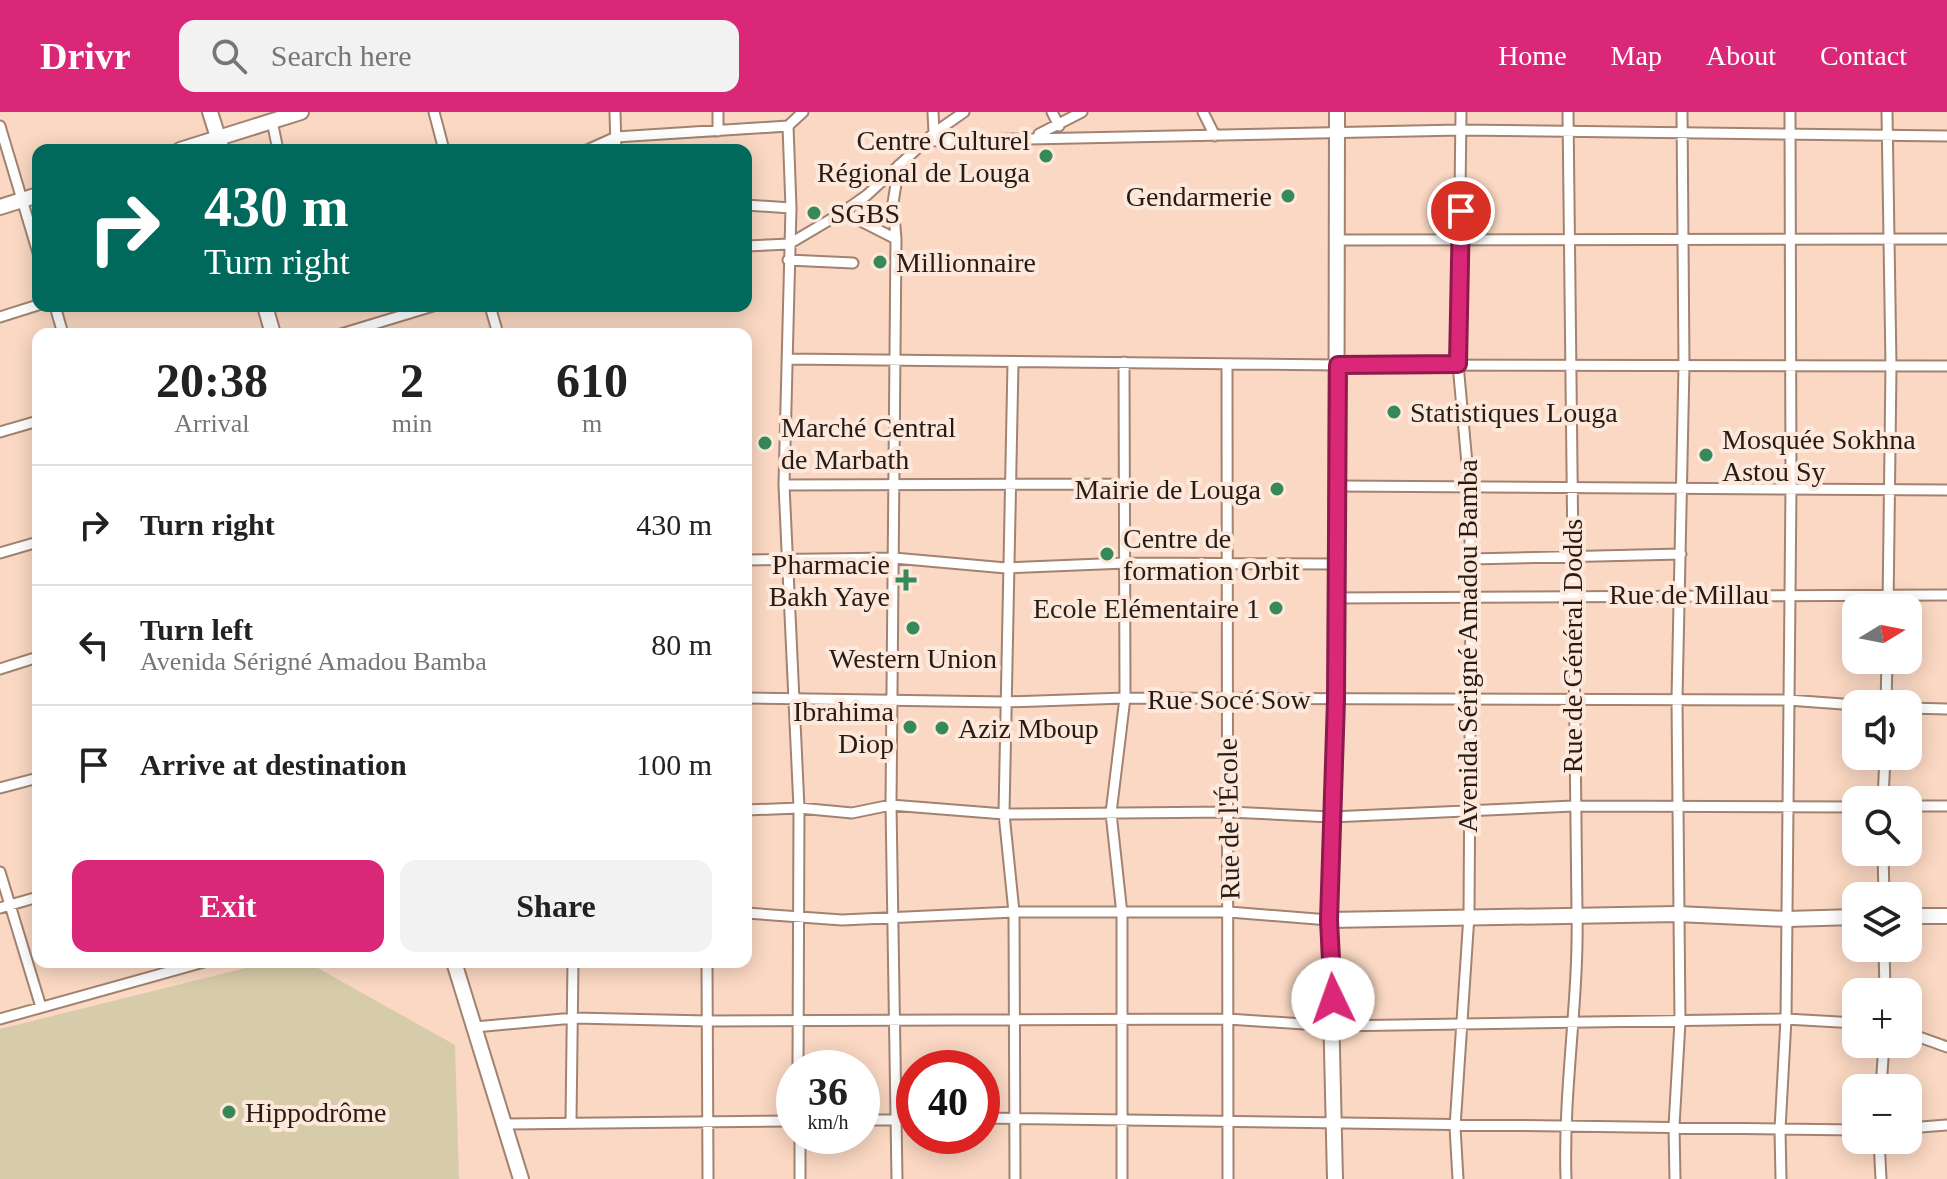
<!DOCTYPE html>
<meta charset="utf-8">
<style>
:root{--surface:#fff;--page:#f2f2f2;--text:#222;--muted:#767676;--line:#e0e0e0;--accent:#db2777}
body{margin:0;font-family:Georgia,serif;background:var(--page);color:var(--text);height:100vh;display:flex;flex-direction:column;font-size:30px;white-space:nowrap}
*{box-sizing:border-box;margin:0}
p{font-size:26px;color:var(--muted)}
.icon{flex:none;width:44px;height:44px;fill:none;stroke:currentColor;stroke-width:2;stroke-linecap:round;stroke-linejoin:round}
.map{position:relative;flex:1;overflow:hidden}
.details{position:absolute;left:32px;top:216px;width:720px;height:640px;display:flex;flex-direction:column;background:var(--surface);border-radius:16px;box-shadow:0 4px 20px #0003}
.details>*{flex:none}
.top-card{position:absolute;left:32px;top:32px;width:720px;height:168px;border-radius:16px;box-shadow:0 4px 20px #0003;background:#00695c;color:#fff;overflow:hidden}
.needle{width:52px;rotate:80deg}
.controls{position:absolute;left:1842px;top:482px;display:grid;gap:16px}
.controls a{display:grid;place-items:center;width:80px;height:80px;border-radius:16px;background:var(--surface);box-shadow:0 4px 20px #0003;font-size:40px}
.speed{position:absolute;left:776px;top:938px;display:flex;gap:16px;font-size:40px;font-weight:700;text-align:center}
.speed>*{display:grid;place-content:center;width:104px;height:104px;border-radius:50%;background:var(--surface);box-shadow:0 4px 20px #0003;line-height:1}
.speed small{font-size:20px;font-weight:400}
.speed .limit{border:12px solid #d22;background:#fff;color:#111}
.pin{position:absolute;display:grid;place-items:center;width:68px;height:68px;color:#fff;margin:-34px;border:4px solid #fff;border-radius:50%;box-shadow:0 2px 8px #0007}
.me{position:absolute;width:88px;margin:-44px;rotate:357deg;stroke-linejoin:round;filter:drop-shadow(0 0 6px #0008)}
.turn{display:flex;align-items:center;gap:28px;height:168px;padding:0 40px;font-size:36px}
.turn .icon{width:104px;height:104px;stroke-width:2.5}
.turn b{display:block;font-size:56px;line-height:68px}
.eta{display:flex;justify-content:space-evenly;align-items:center;height:136px;text-align:center}
.eta b{font-size:48px;font-weight:700;line-height:56px}
.cta{display:flex;gap:16px;margin-top:auto;padding:16px 40px}
.cta a{flex:1;height:92px;border-radius:16px;background:var(--accent);color:#fff;font-size:32px;font-weight:700;line-height:92px;text-align:center}
.cta a+a{background:var(--page);color:var(--text)}
ul{padding:0;list-style:none}
li{display:flex;align-items:center;gap:24px;height:120px;padding:0 40px;border-top:2px solid var(--line)}
li div{flex:1}
li b{display:block;font-size:30px}
li em{font-style:normal}
header{display:flex;align-items:center;gap:48px;box-sizing:border-box;height:112px;padding:0 40px;background:var(--accent);color:#fff}
header strong{font-size:38px}
nav{display:flex;gap:44px;margin-inline-start:auto;font-size:28px}
.search{width:560px;height:72px;background:var(--page);display:flex;align-items:center;gap:20px;box-sizing:border-box;padding:0 28px;border-radius:16px;color:var(--muted);font-size:30px}
.map>svg:first-child{display:block}
.garden{fill:#d7cca9}
.lines{fill:none;stroke-linecap:round;stroke-linejoin:round}
.street-casing{stroke:#a28270;stroke-width:13}
.secondary-casing{stroke:#a28270;stroke-width:18}
.street{stroke:#fff;stroke-width:9}
.secondary{stroke:#fff;stroke-width:14}
.route-casing{stroke:#8e194d;stroke-width:20}
.route{stroke:#db2777;stroke-width:14}
.poi-dot{fill:#38895a;stroke:#fde8dc;stroke-width:3}
.labels{text-anchor:middle;stroke-width:8;stroke-linejoin:round;paint-order:stroke}
.poi-label{font-size:28px;fill:#281b14;stroke:#fde8dc;text-anchor:start}
.street-label{font-size:28px;fill:#281b14;stroke:#fde8dc}
</style>
<header>
<strong>Drivr</strong>
<div class="search"><svg class="icon" aria-label="search" viewBox="0 0 24 24"><circle cx="10" cy="10" r="6"/><path d="M15 15l6 6"/></svg>Search here</div>
<nav><a>Home</a><a>Map</a><a>About</a><a>Contact</a></nav>
</header>
<div class="map">
<svg width="1947" height="1067" viewBox="0 0 1947 1067">
<rect width="100%" height="100%" fill="#fad8c3"/>
<path class="garden" d="M270,850H307L455,933L459,1067H0V917Z"/>
<g class="lines">
<defs>
<path id="street" d="M434,0L444,38
M615,0L616,38
M933,0L934,21
M1052,0L1059,14
M1203,0L1215,24
M1887,0L1891,254L1888,496
M272,9L278,38
M0,14L38,141
M788,14L791,96L784,373L799,696L798,956
M718,19V0
M1039,22L1082,0
M927,29L1460,18L1947,24
M587,38L616,25L788,14L803,0
M746,93L791,96
M843,100L896,127
M1336,128L1947,127
M746,134L789,132L843,100L867,83L934,21L964,0
M788,148L853,151
M55,194L63,222
M490,194L498,222
M0,205L38,193
M341,222L433,194
M787,247L1338,253L1947,254
M1013,251L1004,702L1014,800L1015,1067
M1227,252L1228,1067
M0,320L38,309
M784,373L1123,372
M1338,374L1947,378
M0,441L38,430
M1470,447L1681,442
M746,448L894,446L1006,456L1125,451L1336,452
M1334,486L1947,483
M0,557L38,545
M746,586L1005,590L1125,586L1788,588L1856,593
M1886,592L1887,548
M1908,596L1947,597
M0,676L38,666
M1883,688L1885,644
M1908,694H1947
M746,698L799,696L852,701L891,693L1004,702L1229,700L1331,705L1573,694L1856,695
M1883,740L1884,784
M0,760L41,895
M0,796L38,785
M746,801L842,808L1014,800H1229L1329,808
M1884,836L1885,880
M707,850L708,1067
M0,907L204,850
M475,915L574,906L707,909L1228,907L1334,914L1786,907L1856,911
M1908,921L1947,935
M1881,976L1884,932
M982,1006L1856,1018
M862,1008H914
M571,1009L573,850
M503,1012L794,1009
M1908,1016L1947,1013
M1879,1028L1881,1067
M800,1067V1024
M897,1067L891,693L896,127L893,91L899,53
M1122,1067V802L1111,701L1125,586L1124,250
M1458,1067L1455,1015L1469,803L1471,482L1469,374L1458,252L1461,0
M1566,1067C1563,978 1579,889 1577,800C1572,534 1570,267 1568,0
M1675,1067L1674,1014L1680,910L1677,587L1684,254L1682,0
M1781,1067L1780,1017L1786,907L1791,375L1790,0"/>
<path id="secondary" d="M210,0L222,38
M180,38L301,0
M0,95L38,83
M265,194L273,222
M1908,804H1947
M1329,808L1677,802L1787,807L1856,805
M454,850L521,1067
M1335,1067L1329,808L1336,588L1337,0"/>
</defs>
<use href="#street" class="street-casing"/>
<use href="#secondary" class="secondary-casing"/>
<use href="#street" class="street"/>
<use href="#secondary" class="secondary"/>
</g>
<g class="lines">
<defs>
<path id="route" d="M1333,887L1329,808L1336,588L1338,253L1458,252L1461,99"/>
</defs>
<use href="#route" class="route-casing"/>
<use href="#route" class="route"/>
</g>
<g class="poi-dot">
<circle cx="1046" cy="44" r="8"/>
<circle cx="1288" cy="84" r="8"/>
<circle cx="814" cy="101" r="8"/>
<circle cx="880" cy="150" r="8"/>
<circle cx="1394" cy="300" r="8"/>
<circle cx="765" cy="331" r="8"/>
<circle cx="1706" cy="343" r="8"/>
<circle cx="1277" cy="377" r="8"/>
<circle cx="1107" cy="442" r="8"/>
<path d="M902 456h8v8h8v8h-8v8h-8v-8h-8v-8h8z"/>
<circle cx="1276" cy="496" r="8"/>
<circle cx="913" cy="516" r="8"/>
<circle cx="910" cy="615" r="8"/>
<circle cx="942" cy="616" r="8"/>
<circle cx="229" cy="1000" r="8"/>
</g>
<g class="labels">
<g class="poi-label">
<text x="1030" y="38" text-anchor="end">Centre Culturel<tspan x="1030" dy="32">Régional de Louga</tspan></text>
<text x="1272" y="94" text-anchor="end">Gendarmerie</text>
<text x="830" y="111">SGBS</text>
<text x="896" y="160">Millionnaire</text>
<text x="1410" y="310">Statistiques Louga</text>
<text x="781" y="325">Marché Central<tspan x="781" dy="32">de Marbath</tspan></text>
<text x="1722" y="337">Mosquée Sokhna<tspan x="1722" dy="32">Astou Sy</tspan></text>
<text x="1261" y="387" text-anchor="end">Mairie de Louga</text>
<text x="1123" y="436">Centre de<tspan x="1123" dy="32">formation Orbit</tspan></text>
<text x="890" y="462" text-anchor="end">Pharmacie<tspan x="890" dy="32">Bakh Yaye</tspan></text>
<text x="1260" y="506" text-anchor="end">Ecole Elémentaire 1</text>
<text x="913" y="556" text-anchor="middle">Western Union</text>
<text x="894" y="609" text-anchor="end">Ibrahima<tspan x="894" dy="32">Diop</tspan></text>
<text x="958" y="626">Aziz Mboup</text>
<text x="245" y="1010">Hippodrôme</text>
</g>
<g class="street-label">
<text x="1689" y="492">Rue de Millau</text>
<text transform="translate(1467 534) rotate(-90)" y="10">Avenida Sérigné Amadou Bamba</text>
<text transform="translate(1572 534) rotate(-90)" y="10">Rue de Général Dodds</text>
<text x="1229" y="597">Rue Socé Sow</text>
<text transform="translate(1228 707) rotate(-91)" y="10">Rue de l'École</text>
</g>
</g>
</svg>
<div class="controls">
<a><svg class="needle" viewBox="-14 -14 28 28"><path d="M0-13l5 13h-10z" fill="#e53935"/><path d="M0 13l5-13h-10z" fill="#767676"/></svg></a>
<a><svg class="icon" aria-label="sound" viewBox="0 0 24 24"><path d="M4 9h4l5-4v14l-5-4H4zM17 9q2 3 0 6"/></svg></a>
<a><svg class="icon" aria-label="search" viewBox="0 0 24 24"><circle cx="10" cy="10" r="6"/><path d="M15 15l6 6"/></svg></a>
<a><svg class="icon" aria-label="layers" viewBox="0 0 24 24"><path d="M12 4l9 5-9 5-9-5zM3 14l9 5 9-5"/></svg></a>
<a>+</a>
<a>−</a>
</div>
<div class="speed"><div>36<small>km/h</small></div><div class="limit">40</div></div>
<div class="pin" style="left:1461px;top:99px;background:#d93025"><svg class="icon" aria-label="arrive" viewBox="0 0 24 24"><path d="M6 21V4h12l-3 4 3 4H6"/></svg></div>
<svg class="me" style="left:1333px;top:887px" viewBox="-20 -20 40 40"><circle r="19" fill="#fff"/><path d="M0-13L10 11 0 6-10 11z" fill="#db2777"/></svg>
<div class="top-card">
<div class="turn"><svg class="icon" aria-label="right" viewBox="0 0 24 24"><path d="M7 20v-9h11M14 6l5 5-5 5"/></svg><div><b>430 m</b>Turn right</div></div>
</div>
<section class="details">
<div class="eta">
<div><b>20:38</b><p>Arrival</p></div>
<div><b>2</b><p>min</p></div>
<div><b>610</b><p>m</p></div>
</div>
<ul>
<li><svg class="icon" aria-label="right" viewBox="0 0 24 24"><path d="M7 20v-9h11M14 6l5 5-5 5"/></svg><div><b>Turn right</b></div><em>430 m</em></li>
<li><svg class="icon" aria-label="left" viewBox="0 0 24 24"><path d="M17 20v-9H6M10 6l-5 5 5 5"/></svg><div><b>Turn left</b><p>Avenida Sérigné Amadou Bamba</p></div><em>80 m</em></li>
<li><svg class="icon" aria-label="arrive" viewBox="0 0 24 24"><path d="M6 21V4h12l-3 4 3 4H6"/></svg><div><b>Arrive at destination</b></div><em>100 m</em></li>
</ul>
<div class="cta"><a>Exit</a><a>Share</a></div>
</section>
</div>
